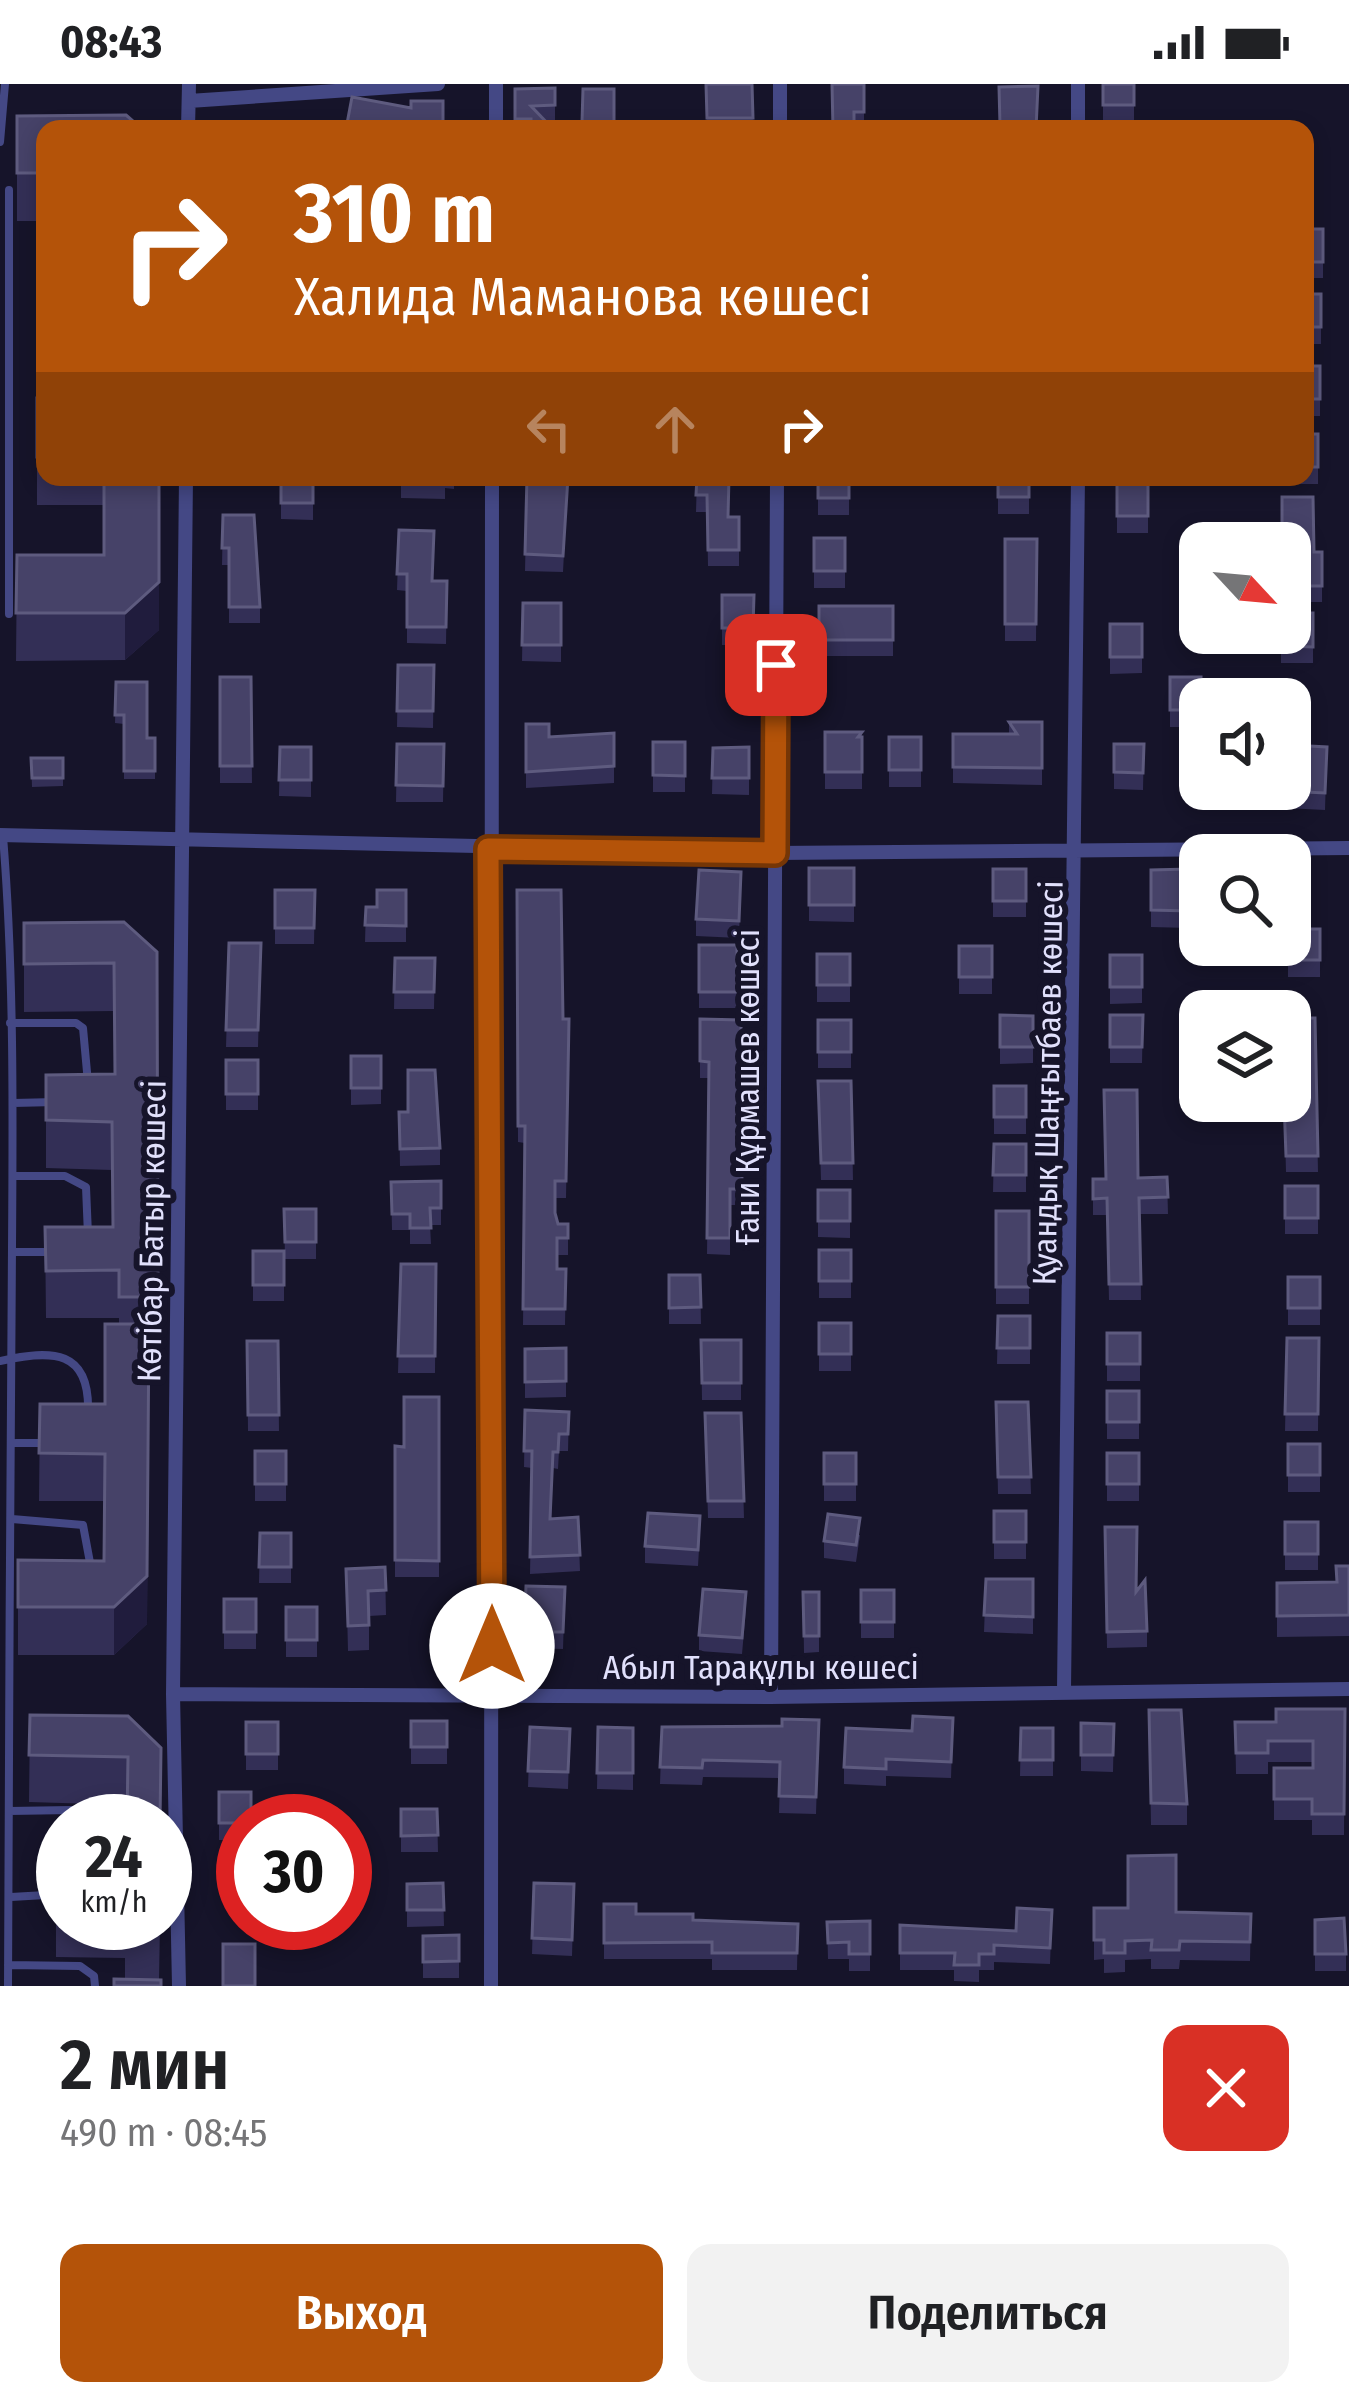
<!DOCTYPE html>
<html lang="ru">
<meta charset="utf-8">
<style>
:root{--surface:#fff;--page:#f2f2f2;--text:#202124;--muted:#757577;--accent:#b45309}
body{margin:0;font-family:"Fira Sans Condensed",sans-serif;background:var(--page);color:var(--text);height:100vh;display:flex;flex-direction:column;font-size:45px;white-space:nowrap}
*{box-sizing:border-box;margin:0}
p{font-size:39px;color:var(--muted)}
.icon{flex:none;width:66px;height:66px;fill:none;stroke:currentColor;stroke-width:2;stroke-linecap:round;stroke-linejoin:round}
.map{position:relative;height:1902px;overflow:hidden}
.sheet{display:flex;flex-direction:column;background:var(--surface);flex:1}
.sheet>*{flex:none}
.hud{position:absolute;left:36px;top:36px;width:1278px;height:366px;border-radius:24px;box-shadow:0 6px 18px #0003;background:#b45309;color:#fff;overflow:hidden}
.needle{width:78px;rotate:116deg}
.fabs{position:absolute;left:1179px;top:438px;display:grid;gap:24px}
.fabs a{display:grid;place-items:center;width:132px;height:132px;border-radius:24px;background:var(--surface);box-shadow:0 6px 18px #0003;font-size:60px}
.speed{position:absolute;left:36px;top:1710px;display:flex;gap:24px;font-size:60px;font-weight:700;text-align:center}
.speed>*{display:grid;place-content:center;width:156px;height:156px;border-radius:50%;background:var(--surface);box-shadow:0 6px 18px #0003;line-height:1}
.speed small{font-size:30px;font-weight:400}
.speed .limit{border:18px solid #d22;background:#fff;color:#111}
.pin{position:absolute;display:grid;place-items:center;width:102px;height:102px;color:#fff;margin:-51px;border-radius:24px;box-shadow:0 6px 18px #0006}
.me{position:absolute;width:132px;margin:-66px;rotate:0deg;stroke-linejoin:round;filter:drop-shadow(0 0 9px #0008)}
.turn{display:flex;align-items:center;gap:42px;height:252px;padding:0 60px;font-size:54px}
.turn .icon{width:156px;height:156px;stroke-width:2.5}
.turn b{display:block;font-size:84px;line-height:102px}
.lanes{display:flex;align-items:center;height:114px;padding:0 60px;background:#0003;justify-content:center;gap:60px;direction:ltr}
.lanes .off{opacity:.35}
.round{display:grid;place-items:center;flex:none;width:126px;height:126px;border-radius:24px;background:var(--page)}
.overview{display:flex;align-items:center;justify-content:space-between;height:204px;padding:0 60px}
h1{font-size:72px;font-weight:600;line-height:90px}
.cta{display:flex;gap:24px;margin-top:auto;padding:24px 60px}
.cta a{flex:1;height:138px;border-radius:24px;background:var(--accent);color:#fff;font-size:48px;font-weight:600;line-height:138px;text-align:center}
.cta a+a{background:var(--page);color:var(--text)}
.status{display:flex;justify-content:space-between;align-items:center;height:84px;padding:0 60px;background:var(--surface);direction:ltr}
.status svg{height:33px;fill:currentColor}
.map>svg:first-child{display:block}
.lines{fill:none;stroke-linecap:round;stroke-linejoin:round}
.service{stroke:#444885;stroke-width:8}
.minor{stroke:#444885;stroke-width:14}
.wall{fill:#332f56}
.shaded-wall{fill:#201c3d}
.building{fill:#464268;stroke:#5e5b7f;stroke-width:3}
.route-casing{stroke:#753606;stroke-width:30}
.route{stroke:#b45309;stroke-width:21}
.labels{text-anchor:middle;stroke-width:12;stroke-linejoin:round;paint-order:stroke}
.street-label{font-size:33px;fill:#e1e0fc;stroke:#16142a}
</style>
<div class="status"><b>08:43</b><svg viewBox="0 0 49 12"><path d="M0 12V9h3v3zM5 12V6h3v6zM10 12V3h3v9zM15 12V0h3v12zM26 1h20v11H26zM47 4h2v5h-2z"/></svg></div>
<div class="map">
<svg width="1349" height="1902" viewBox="0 0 1349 1902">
<rect width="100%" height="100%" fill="#16142a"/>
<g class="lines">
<path class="service" d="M0,58L5,0
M9,530V106
M3,752C14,888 13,1026 12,1163C12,1409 7,1656 8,1902
M10,939H76L83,944L88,999
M13,1019L56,1018
M13,1092H65L86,1103L88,1151
M12,1168H53
M0,1277C53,1265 90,1266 88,1328
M16,1359H44
M12,1435L83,1441L91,1484
M9,1727L72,1726L85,1737
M11,1813L63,1810
M8,1881L80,1882L94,1892L95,1902"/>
<path class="minor" d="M189,17L438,0
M188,45L189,0
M496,45V0
M780,45V0
M1078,45V0
M0,751L775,769L1349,764
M1064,1606L1078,393
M173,1610L771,1613L1349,1605
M771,1613L777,393
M179,1902L173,1610L186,393
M491,1902L492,393"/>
</g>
<path class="wall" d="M706,0H752L753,45H707Z
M864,0V45H833Z
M1103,0H1134V37H1103Z
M555,4V37L546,38L553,45H515V5Z
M583,5H614V45H582Z
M17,32L45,45V137H17Z
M1305,145H1323V194H1305Z
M39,187H45V294H39Z
M1305,210H1321V260H1305Z
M1305,282H1320V332H1305Z
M37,314H45V393H159V546L125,576L16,577L17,471H104V421H37Z
M1305,350H1318V400H1286V393H1305Z
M281,393H313V436L281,435Z
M401,393H454V405L445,404V415L401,414Z
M527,393H568L563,488L525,487Z
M697,393L728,433H739V482H708L707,428H696Z
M818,393H849V431H818Z
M998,393H1029V430H998Z
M1117,399H1148V449H1117Z
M1282,413L1314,468H1322V518H1291V463L1290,459H1282Z
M223,431L260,523V539H229V481H222Z
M399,446L432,497H447L446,560L407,559V507L397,506Z
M814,454H845V504H814Z
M1005,455H1037L1036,557H1005Z
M722,511H754L753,561H722Z
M523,519H561V578L522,577Z
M819,522H893V572H819Z
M1313,529V579H1281V549Z
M1110,540H1142V589L1110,590Z
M398,581H434L433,644L397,643Z
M220,593H251L252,699H220Z
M1170,593L1200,615V643H1170Z
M116,598L147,654H155V695H124V640L115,639Z
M1009,638H1042V701L953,699V650H1009Z
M526,640L549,653L614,649V699L526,704Z
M825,648H862V705H825Z
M889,653H921V703H889Z
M653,658H685V708H653Z
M397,660H444L443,718H396Z
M1114,660H1144L1143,706L1114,705Z
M280,663H311V713L279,712Z
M749,663V711L712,710L713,664Z
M1327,663L1325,726L1285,724L1286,705Z
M31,674H63V702L32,703Z
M1224,705H1255V713H1224Z
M809,784H854V838L809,837Z
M993,785H1026V833H993Z
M1189,785V844L1151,843V786Z
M741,788L739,854L696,852V835Z
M275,806H315L314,860H275Z
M406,806V858H365L366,823H377Z
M517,806L563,935H569L566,1114H555V1130L558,1140H568V1171H557V1185H566L565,1241H523L525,1059L518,1058Z
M24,839L157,868L158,1260H149L147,1540L114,1571H18V1476L104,1477V1417H39L40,1320H105L119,1240V1234H46L45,1143H112V1086L46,1084V991L114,990V927L24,928Z
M1320,845V893H1288V861Z
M229,859H261L258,963H226Z
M699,861H737V924H699Z
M959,862H992V910H959Z
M817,870H850V918H817Z
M1110,871H1142V919L1110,920Z
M395,874H435L434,925H394Z
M1000,931L1033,932V979L1000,980Z
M1110,931H1143L1142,979H1110Z
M1315,934L1318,1088H1286L1284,1017Z
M700,935L741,936L742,1121H730V1171L707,1170L709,994H700Z
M818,936H851V984H818Z
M351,972H381V1020L351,1021Z
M226,976H258V1026H226Z
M818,997H851L853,1096H821Z
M994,1002H1026V1050H994Z
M399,1028L440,1064V1081L400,1082Z
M994,1060H1026V1108H993Z
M1167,1093L1168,1130H1140L1141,1216H1109L1107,1131H1093V1095Z
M441,1097V1141H430L431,1160H410V1146H392L391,1098Z
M1285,1102H1318V1150H1285Z
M818,1106H850V1154L818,1153Z
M284,1125H316V1175H285Z
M996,1127H1029V1220H996Z
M819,1166H851V1214H819Z
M253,1167H284V1217H253Z
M401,1180H436L435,1289H398Z
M669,1191H700L701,1240H669Z
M1288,1193H1320V1241H1288Z
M998,1232H1030V1280H997Z
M819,1239H851V1287H819Z
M1107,1249H1140V1297H1107Z
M1287,1254H1319L1318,1347H1285Z
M701,1256H741V1316H702Z
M247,1257H278L279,1347H248Z
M566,1264V1313L525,1314V1265Z
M1107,1307H1139V1355H1107Z
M439,1313V1493H395V1362L404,1363Z
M996,1318H1028L1031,1410H998Z
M525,1326L569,1328L568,1367H559L558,1385L553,1384L551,1435L578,1433L580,1487L530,1490L532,1384L524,1383Z
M705,1329H741L744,1434H708Z
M1288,1360H1320V1408H1288Z
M255,1367H286V1417H255Z
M824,1369H856V1417H824Z
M1107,1369H1139V1417H1107Z
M994,1427H1026V1475H994Z
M1285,1438H1318V1486H1285Z
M1105,1443L1137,1508L1147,1547V1563L1107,1564Z
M260,1449H291V1499H259Z
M700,1449L698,1482L645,1479V1462Z
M860,1451L856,1478L824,1474V1457Z
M1349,1482V1552L1277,1553V1499L1337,1498Z
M385,1483L386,1531L369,1532V1566L348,1567L346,1485Z
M986,1495H1033V1550L984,1548Z
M526,1502L565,1503L563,1565L524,1564Z
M861,1506H894V1554H861Z
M803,1508H819V1568L804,1569Z
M224,1515H256V1565H224Z
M286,1523H317V1573H286Z
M746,1525L742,1570L699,1567V1551Z
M1345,1625L1344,1751H1312V1736H1274V1684H1313V1678H1268V1690H1236L1235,1638H1276Z
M1149,1626L1187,1720V1741H1151Z
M30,1631L128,1632L127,1721L29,1718Z
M953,1634L951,1694L886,1692V1702L844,1700V1683L912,1647Z
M819,1636L816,1730L779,1729L780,1694L703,1693L702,1701L660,1700L662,1643L782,1642Z
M411,1637H447V1680H411Z
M246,1638H278V1686H246Z
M1081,1639L1114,1640L1113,1688L1081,1687Z
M530,1643L570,1645L568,1705L528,1703Z
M598,1643L633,1644V1706L597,1705Z
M1021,1644H1053V1692H1020Z
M219,1708L243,1737V1756H219Z
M401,1725H437L438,1768H401Z
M56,1795H63V1839H160L159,1896H125V1874L56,1873Z
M443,1799L444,1842L407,1843V1800Z
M534,1799L574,1800L572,1872L532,1870Z
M604,1820L636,1830L693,1836L798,1840L797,1886H712V1875H604Z
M1094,1824L1251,1830L1250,1877L1180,1876L1179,1885H1151V1875L1125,1876V1888L1104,1889V1875L1094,1876Z
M1052,1826L1050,1880L994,1878V1886H979V1898L954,1897V1886H900V1841L1016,1847Z
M1315,1836L1346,1870V1887H1315Z
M870,1837V1887H849V1875H828L827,1838Z
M459,1851V1894H423V1852Z"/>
<path class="shaded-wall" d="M159,393V546L125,576V529Z
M149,1240L147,1540L114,1571V1523Z"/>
<path class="building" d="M706,0H752L753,34H707Z
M832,0H864V28H854V45H833Z
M1103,0H1134V21H1103Z
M1038,2L1036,45H969V42L1000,41L999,3Z
M555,4V21L531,22L553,45H531V35H515V5Z
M583,5H614V39L582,38Z
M352,13L411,24V17H443V45H346Z
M126,31L142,45H45V89H17V32Z
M1305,145H1323V178H1305Z
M39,187H45V246H39Z
M1305,210H1321V243H1305Z
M1305,282H1320V315H1305Z
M37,314H45V373H37Z
M1305,350H1318V383H1305Z
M104,393H159V498L125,529H16L17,471H104Z
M281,393H313V419H281Z
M401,393H445V399L401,397Z
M527,393H568L563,472L525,470Z
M697,393H729L728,433H739V466H708L707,411H696Z
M818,393H849V414H818Z
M998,393H1029V413H998Z
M1117,399H1148V432H1117Z
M1282,413H1313L1314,468H1322V502H1291V447H1282Z
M223,431H254L260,523H229V464H222Z
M399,446L434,447L432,497H447L446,543H407V490H397Z
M814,454H845V487H814Z
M1005,455H1037L1036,540H1005Z
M722,511H754L753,544H722Z
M523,519H561V561H522Z
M819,522H893V556H819Z
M1290,529H1313V563L1281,562V549H1290Z
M1110,540H1142V573H1110Z
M398,581H434L433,627H397Z
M220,593H251L252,682H220Z
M1170,593H1201L1200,626H1170Z
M116,598H147V654H155V687H124V631H115Z
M1009,638H1042V684L953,683V650H1017Z
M526,640H549V653L614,649V682L526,688Z
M825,648H862L858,653H862V688H825Z
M889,653H921V686H889Z
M653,658H685V692L653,691Z
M397,660H444L443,702L396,701Z
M1114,660H1144L1143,689L1114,688Z
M1290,661L1327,663L1325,709L1285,707L1286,705H1290Z
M280,663H311V696H279Z
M749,663V694H712L713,664Z
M31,674H63V694H32Z
M809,784H854V821H809Z
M993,785H1026V817H993Z
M1189,785V827L1151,826V786Z
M699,786L741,788L739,837L696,835Z
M275,806H315L314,844H275Z
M377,806H406V842L365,841L366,823H377Z
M517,806H561L563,935H569L566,1097H555V1129L558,1140H568V1154H557V1185H566L565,1225H523L525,1042H518Z
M124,838L157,868L158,1213H119V1186L46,1187L45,1143H113L112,1038L46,1036V991L115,990L114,879L24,880V839Z
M1290,845H1320V876H1288Z
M229,859H261L258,946H226Z
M699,861H737V908H699Z
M959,862H992V893H959Z
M817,870H850V901H817Z
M1110,871H1142V903H1110Z
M395,874H435L434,908H394Z
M1000,931L1033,932V963H1000Z
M1110,931H1143L1142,963H1110Z
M1290,934H1315L1318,1072H1286L1284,1017H1290Z
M700,935L741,936L742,1105H730V1154H707L709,978L700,977Z
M818,936H851V968H818Z
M351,972H381V1004H351Z
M226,976H258V1010H226Z
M408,986H435L440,1064L400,1065L399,1028H408Z
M818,997H851L853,1079H821Z
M994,1002H1026V1033H994Z
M1104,1006H1137L1138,1094L1167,1093L1168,1113L1139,1114L1141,1200H1109L1107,1114L1093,1115V1095H1106Z
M994,1060H1026V1091H993Z
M441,1097V1124H430L431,1144H410V1130H392L391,1098Z
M1285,1102H1318V1134H1285Z
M818,1106H850V1137H818Z
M284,1125H316V1158H285Z
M996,1127H1029V1203H996Z
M819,1166H851V1197H819Z
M253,1167H284V1201H253Z
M401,1180H436L435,1272H398Z
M669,1191H700L701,1223L669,1224Z
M1288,1193H1320V1224H1288Z
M998,1232H1030V1264H997Z
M819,1239H851V1270H819Z
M105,1240H149L147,1492L114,1523H18V1476L104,1477L105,1370L39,1369L40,1320H105Z
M1107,1249H1140V1280H1107Z
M1287,1254H1319L1318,1330H1285Z
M701,1256H741V1299H702Z
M247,1257H278L279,1331H248Z
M566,1264V1297L525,1298V1265Z
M1107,1307H1139V1338H1107Z
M404,1313H439V1477L395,1476V1362L404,1363Z
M996,1318H1028L1031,1393H998Z
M525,1326L569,1328L568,1350H559L558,1368H553L550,1435L578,1433L580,1471L530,1473L532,1367H524Z
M705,1329H741L744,1417H708Z
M1288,1360H1320V1391H1288Z
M255,1367H286V1400H255Z
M824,1369H856V1400H824Z
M1107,1369H1139V1400H1107Z
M994,1427H1026V1458H994Z
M648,1429L700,1432L698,1466L645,1462Z
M828,1430L860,1434L856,1461L824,1457Z
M1285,1438H1318V1470H1285Z
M1105,1443H1137L1136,1508L1145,1496L1147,1547L1107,1548Z
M260,1449H291V1483H259Z
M1336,1482H1349V1531L1277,1532V1499L1337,1498Z
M385,1483L386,1506L368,1507L369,1541L348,1542L346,1485Z
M986,1495H1033V1533L984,1531Z
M526,1502L565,1503L563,1548H524Z
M703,1505L746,1508L742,1554L699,1551Z
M861,1506H894V1538H861Z
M803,1508H819V1552H804Z
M224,1515H256V1548H224Z
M286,1523H317V1556H286Z
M1276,1625H1345L1344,1730H1312V1715H1274V1684H1313V1657H1268V1669H1236L1235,1638H1276Z
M1149,1626H1181L1187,1720L1151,1719Z
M30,1631L128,1632L161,1664L160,1737H127L128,1673L29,1671Z
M913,1632L953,1634L951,1678L886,1675V1685L844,1683L846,1644L912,1647Z
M782,1635L819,1636L816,1713L779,1712L780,1678L703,1676L702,1684L660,1683L662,1643L782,1642Z
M411,1637H447V1663H411Z
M246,1638H278V1670H246Z
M1081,1639L1114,1640L1113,1671H1081Z
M530,1643L570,1645L568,1688L528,1687Z
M598,1643L633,1644V1689H597Z
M1021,1644H1053V1676H1020Z
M219,1708H251V1737H243V1739H219Z
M401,1725H437L438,1751L401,1752Z
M1176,1771V1828L1251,1830L1250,1858L1180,1857L1179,1866H1151L1152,1856L1125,1857V1869H1104V1856H1094V1824H1128V1772Z
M56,1795H63V1826H56Z
M443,1799L444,1826H407V1800Z
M534,1799L574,1800L572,1856L532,1854Z
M604,1820H636V1830H693V1836L798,1840L797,1869H712V1858L604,1859Z
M1017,1824L1052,1826L1050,1864L994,1861V1870H979V1881H954L955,1869H900V1841L1016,1847Z
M1344,1834L1346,1870H1315V1836Z
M870,1837V1870H849V1858L828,1859L827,1838Z
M125,1839H159V1849H125Z
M459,1851V1877L423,1878V1852Z
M223,1860H255V1902H223Z
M114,1895L161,1896V1902H114Z"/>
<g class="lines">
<defs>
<path id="route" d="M492,1562L488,765L775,769L776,581"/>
</defs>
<use href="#route" class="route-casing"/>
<use href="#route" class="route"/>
</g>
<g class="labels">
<g class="street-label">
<text transform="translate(1047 999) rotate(-89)" y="12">Қуандық Шаңғытбаев көшесі</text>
<text transform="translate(747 1003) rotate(-90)" y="12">Ғани Құрмашев көшесі</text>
<text transform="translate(151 1147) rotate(-89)" y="12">Көтібар Батыр көшесі</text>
<text x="761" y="1595">Абыл Тарақұлы көшесі</text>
</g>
</g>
</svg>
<div class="fabs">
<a><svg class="needle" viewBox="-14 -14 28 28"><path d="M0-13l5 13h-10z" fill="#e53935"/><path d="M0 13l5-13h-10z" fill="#757577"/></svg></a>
<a><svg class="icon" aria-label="sound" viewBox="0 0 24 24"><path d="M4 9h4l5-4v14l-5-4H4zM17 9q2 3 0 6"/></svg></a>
<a><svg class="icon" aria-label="search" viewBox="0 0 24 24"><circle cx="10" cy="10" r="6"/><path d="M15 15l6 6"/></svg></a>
<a><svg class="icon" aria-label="layers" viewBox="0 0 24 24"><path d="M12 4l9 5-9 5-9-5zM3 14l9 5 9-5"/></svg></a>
</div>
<div class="speed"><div>24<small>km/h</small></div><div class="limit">30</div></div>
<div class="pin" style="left:776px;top:581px;background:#d93025"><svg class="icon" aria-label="arrive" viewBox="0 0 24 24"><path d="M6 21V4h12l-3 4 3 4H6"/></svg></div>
<svg class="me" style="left:492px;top:1562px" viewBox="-20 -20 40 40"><circle r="19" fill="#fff"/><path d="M0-13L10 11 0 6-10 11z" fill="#b45309"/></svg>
<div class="hud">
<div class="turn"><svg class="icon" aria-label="right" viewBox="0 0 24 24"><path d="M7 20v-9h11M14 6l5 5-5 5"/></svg><div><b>310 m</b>Халида Маманова көшесі</div></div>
<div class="lanes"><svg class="icon off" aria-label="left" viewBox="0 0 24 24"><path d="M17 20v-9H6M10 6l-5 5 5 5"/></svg><svg class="icon off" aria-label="ahead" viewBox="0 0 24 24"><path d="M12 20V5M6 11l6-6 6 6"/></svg><svg class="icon" aria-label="right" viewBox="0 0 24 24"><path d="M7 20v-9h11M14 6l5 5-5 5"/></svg></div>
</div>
</div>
<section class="sheet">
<div class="overview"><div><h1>2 мин</h1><p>490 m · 08:45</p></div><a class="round" style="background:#d93025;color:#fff"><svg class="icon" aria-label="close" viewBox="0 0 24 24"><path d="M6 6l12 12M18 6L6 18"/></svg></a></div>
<div class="cta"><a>Выход</a><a>Поделиться</a></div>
</section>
